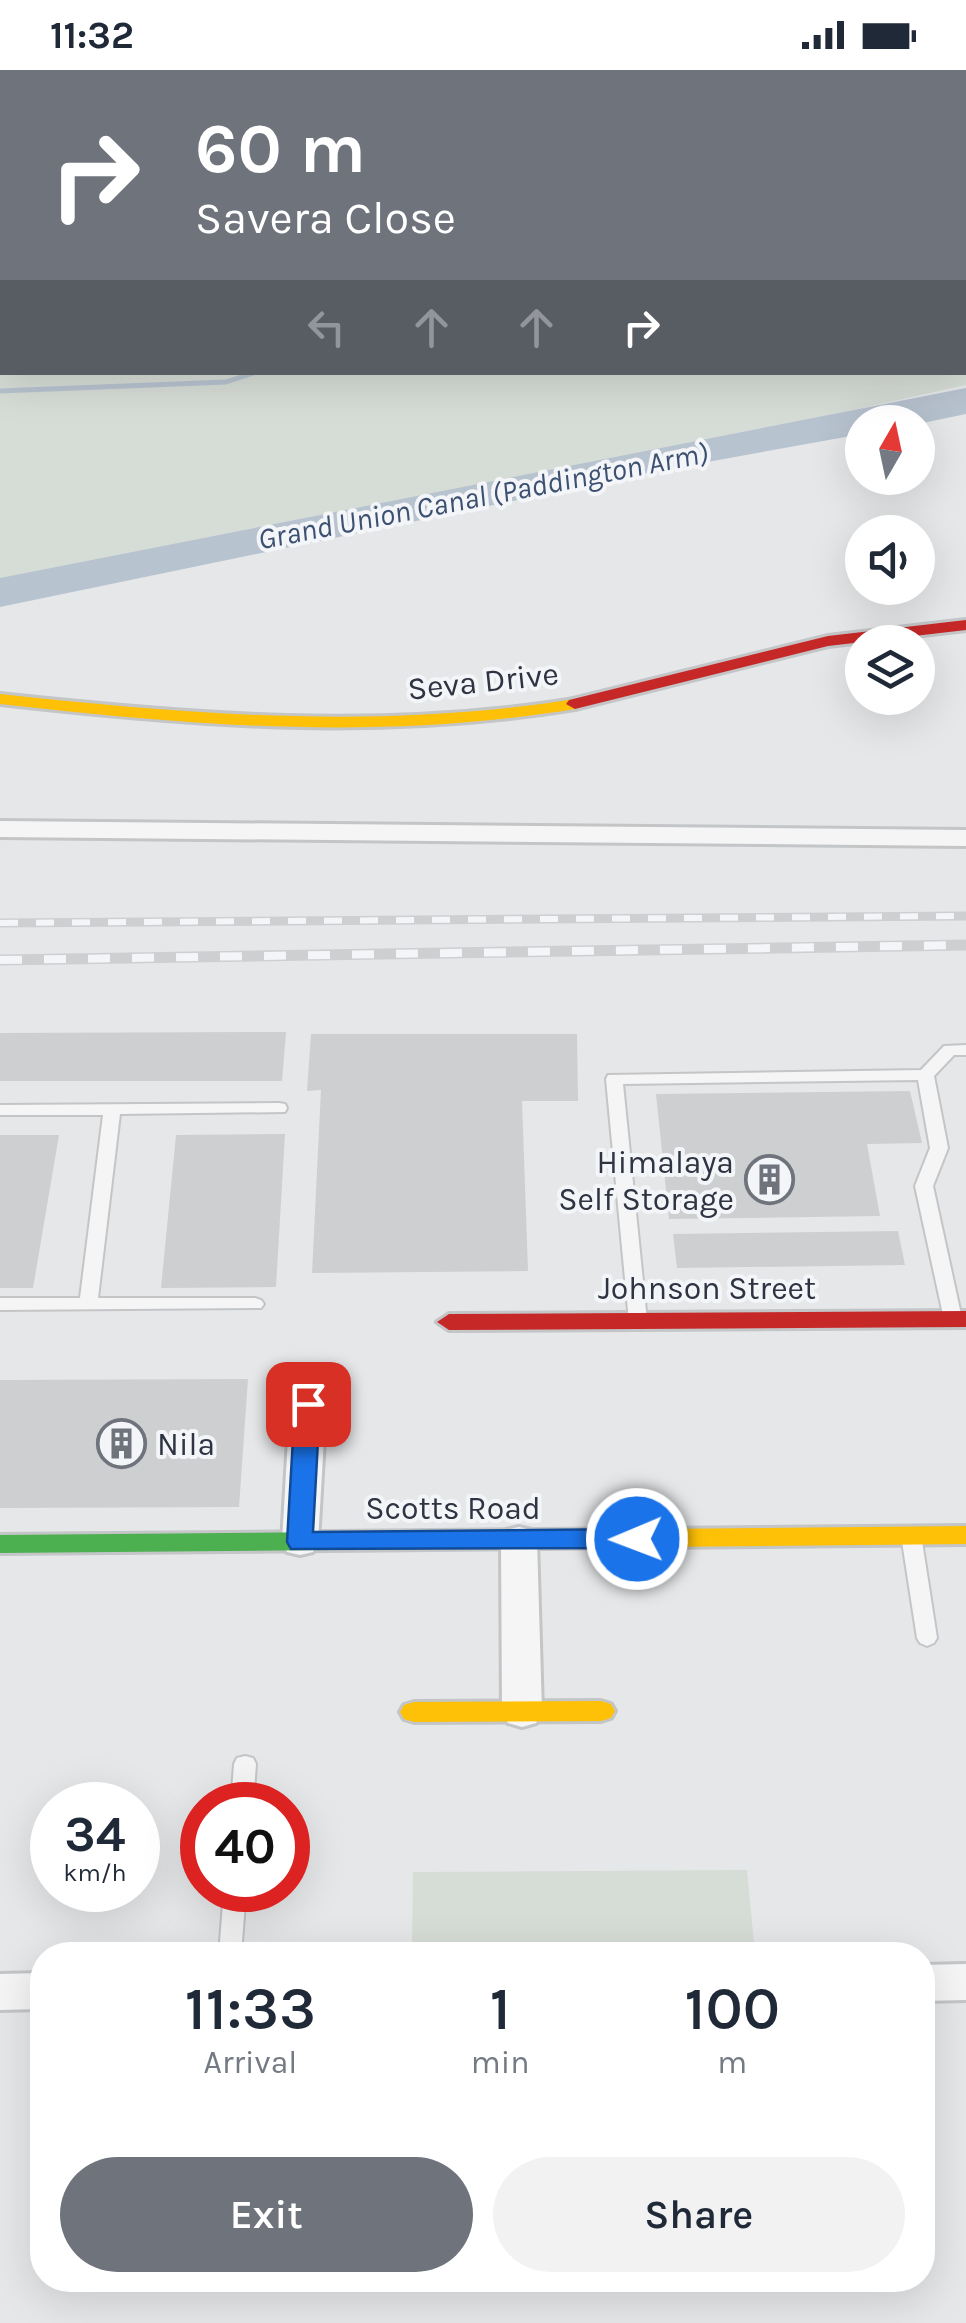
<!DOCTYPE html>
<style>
:root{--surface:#fff;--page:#f2f2f3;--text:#1f2937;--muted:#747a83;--accent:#6e737c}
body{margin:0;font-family:Karla,sans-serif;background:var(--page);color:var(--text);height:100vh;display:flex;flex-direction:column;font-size:38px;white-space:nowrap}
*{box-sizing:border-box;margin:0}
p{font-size:32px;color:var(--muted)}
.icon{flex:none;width:55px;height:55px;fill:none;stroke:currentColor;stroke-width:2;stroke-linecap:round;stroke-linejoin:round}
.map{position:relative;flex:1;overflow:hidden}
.drawer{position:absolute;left:30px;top:1872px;width:905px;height:350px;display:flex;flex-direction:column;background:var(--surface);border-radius:40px;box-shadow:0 10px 40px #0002}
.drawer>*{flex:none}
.banner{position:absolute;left:0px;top:0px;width:968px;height:305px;box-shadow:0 10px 40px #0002;background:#6e737c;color:#fff;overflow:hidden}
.needle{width:65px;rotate:9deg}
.buttons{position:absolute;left:845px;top:335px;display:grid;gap:20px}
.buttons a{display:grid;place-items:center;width:90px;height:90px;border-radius:50%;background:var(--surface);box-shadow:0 10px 40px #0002;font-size:50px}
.speed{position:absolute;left:30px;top:1712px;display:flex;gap:20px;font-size:50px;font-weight:700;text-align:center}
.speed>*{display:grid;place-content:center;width:130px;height:130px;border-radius:50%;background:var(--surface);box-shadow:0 10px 40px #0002;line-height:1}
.speed small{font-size:25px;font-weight:400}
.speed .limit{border:15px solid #d22;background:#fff;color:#111}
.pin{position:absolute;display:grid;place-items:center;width:85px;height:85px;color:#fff;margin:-42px;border-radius:20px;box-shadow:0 5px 15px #0006}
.me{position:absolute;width:110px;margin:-55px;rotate:269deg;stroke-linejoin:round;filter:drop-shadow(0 0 8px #0008)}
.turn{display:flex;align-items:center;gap:35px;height:210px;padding:0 30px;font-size:45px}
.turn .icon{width:130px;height:130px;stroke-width:2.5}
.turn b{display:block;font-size:70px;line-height:85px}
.lanes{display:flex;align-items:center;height:95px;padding:0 30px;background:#0003;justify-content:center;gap:50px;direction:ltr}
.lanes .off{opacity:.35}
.eta{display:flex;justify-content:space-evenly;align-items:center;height:170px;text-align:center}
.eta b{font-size:60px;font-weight:600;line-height:70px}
.cta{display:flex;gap:20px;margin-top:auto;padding:20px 30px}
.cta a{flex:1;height:115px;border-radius:60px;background:var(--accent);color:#fff;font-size:40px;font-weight:600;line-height:115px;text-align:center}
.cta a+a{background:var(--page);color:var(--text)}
.status{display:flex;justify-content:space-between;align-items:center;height:70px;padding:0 50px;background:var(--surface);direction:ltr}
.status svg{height:28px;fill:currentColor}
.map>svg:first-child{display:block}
.green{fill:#d6dcd6}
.water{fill:#b8c3d0}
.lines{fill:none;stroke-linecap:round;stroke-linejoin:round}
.stream{stroke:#b8c3d0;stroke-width:5}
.building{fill:#cecfd1}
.lane-casing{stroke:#c3c5c7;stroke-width:4}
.street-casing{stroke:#c3c5c7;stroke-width:6}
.fast-casing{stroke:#c3c5c7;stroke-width:6}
.slow-casing{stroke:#c3c5c7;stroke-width:6}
.jam-casing{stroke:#c3c5c7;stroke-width:6}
.lane{fill:#f5f5f6;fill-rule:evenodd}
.street{fill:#f5f5f6;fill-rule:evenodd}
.fast{fill:#4caf50;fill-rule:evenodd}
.slow{fill:#ffc107;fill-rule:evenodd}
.jam{fill:#c62828;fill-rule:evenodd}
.rail-far1-casing{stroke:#cecfd1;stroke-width:9}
.rail-casing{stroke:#cecfd1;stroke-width:11}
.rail-far1{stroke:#f4f5f8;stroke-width:6;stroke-dasharray:18;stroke-linecap:butt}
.rail{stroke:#f4f5f8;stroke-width:8;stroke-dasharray:22;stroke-linecap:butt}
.route{fill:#1a73e8;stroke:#114b97;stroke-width:2.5}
.labels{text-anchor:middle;stroke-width:8;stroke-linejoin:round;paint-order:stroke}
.far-water-label{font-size:30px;font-style:italic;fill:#3c5171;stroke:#f4f5f8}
.street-label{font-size:32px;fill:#2e3441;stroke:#f4f5f8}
.poi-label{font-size:32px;fill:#2e3441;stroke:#f4f5f8;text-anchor:end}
</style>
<div class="status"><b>11:32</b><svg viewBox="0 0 49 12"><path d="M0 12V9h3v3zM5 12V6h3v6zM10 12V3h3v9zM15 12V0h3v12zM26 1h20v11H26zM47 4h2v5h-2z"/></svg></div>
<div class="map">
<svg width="966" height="2253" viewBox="0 0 966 2253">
<rect width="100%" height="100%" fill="#e5e7e9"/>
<path class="green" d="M0,0H189L2,2V302H965L966,250V315L707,372L0,509Z
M747,1800L755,1884L412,1885L413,1802Z"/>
<path class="water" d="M966,318V344L918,354L862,352V364L663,400L0,537V508Z"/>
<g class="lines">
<path class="stream" d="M0,321L226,312L256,302"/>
</g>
<path class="building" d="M286,962L282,1011H0V963Z
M311,964H577L578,1031H522L528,1201L312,1203L321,1020L307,1021Z
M910,1021L922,1073L867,1074L880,1146L669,1149L656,1024Z
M285,1064L276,1217L161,1218L176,1065Z
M0,1065H59L33,1218H0Z
M898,1161L905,1195L677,1198L673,1164Z
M248,1309L239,1437L0,1438V1310Z"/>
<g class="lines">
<defs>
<path id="lane" d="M765,0H775V2H765Z
M966,975V985H954L934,1006L948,1078L933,1116L962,1249L959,1253H947L944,1249L915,1116L930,1078L918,1010L623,1014L647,1251L644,1255H632L629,1251L606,1009L608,1005L921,1000L944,976Z
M279,1033L285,1034L287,1038L285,1042L120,1044L98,1228H255L261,1230L264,1234L261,1238L0,1240V1228H80L103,1045H0V1035Z
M911,1458L918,1460L921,1465L937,1568L934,1573L927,1576L920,1573L917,1568L901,1465L904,1460Z
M245,1686L253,1688L256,1694L253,1735H231L234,1694L237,1688Z
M224,1820H246L241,1885H219Z"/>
<path id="street" d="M0,751L966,760V776L0,767Z
M308,1322L320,1325L326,1334L318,1472L313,1482L300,1485L287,1482L282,1472L290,1334L296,1325Z
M519,1457L532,1460L537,1470L542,1642L536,1653L522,1657L508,1653L502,1642L501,1470L506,1460Z
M966,1894V1930L922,1931V1895Z
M42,1903V1939L0,1940V1904Z"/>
<path id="fast" d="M655,1459L664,1461L668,1468L664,1475L655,1477L0,1483V1465Z"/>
<path id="slow" d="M0,624C195,645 380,660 575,629L584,634L575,639C380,671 195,656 0,634Z
M966,1456V1474L655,1477L646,1475L642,1468L646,1461L655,1459Z
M601,1631L611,1634L615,1641L611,1648L601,1651L414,1652L404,1649L400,1642L404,1635L414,1632Z"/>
<path id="jam" d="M966,550V560L828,576L575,639L566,634L569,630L828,566Z
M966,1241V1257L449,1260L437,1252L449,1244Z"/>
</defs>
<use href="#lane" class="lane-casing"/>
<use href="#street" class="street-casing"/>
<use href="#fast" class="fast-casing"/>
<use href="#slow" class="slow-casing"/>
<use href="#jam" class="jam-casing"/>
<use href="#lane" class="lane"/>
<use href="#street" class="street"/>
<use href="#fast" class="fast"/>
<use href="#slow" class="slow"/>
<use href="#jam" class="jam"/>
<defs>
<path id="rail-far1" d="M0,853L966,846"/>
<path id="rail" d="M0,890L966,875"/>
</defs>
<use href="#rail-far1" class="rail-far1-casing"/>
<use href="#rail" class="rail-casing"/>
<use href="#rail-far1" class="rail-far1"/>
<use href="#rail" class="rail"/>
</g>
<path class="route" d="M308,1325L320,1334L313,1462L637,1459L650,1469L637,1478L291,1479L287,1472L295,1334Z"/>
<defs>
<symbol id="building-ring" viewBox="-11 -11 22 22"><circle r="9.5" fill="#f4f5f8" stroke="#6e737c" stroke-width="1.5"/><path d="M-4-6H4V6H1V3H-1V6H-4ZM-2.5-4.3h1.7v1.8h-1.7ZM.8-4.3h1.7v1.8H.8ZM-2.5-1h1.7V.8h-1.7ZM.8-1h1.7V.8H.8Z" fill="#6e737c"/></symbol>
</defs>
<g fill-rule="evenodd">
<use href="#building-ring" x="742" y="1082" width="55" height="55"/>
<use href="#building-ring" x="94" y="1346" width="55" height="55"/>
</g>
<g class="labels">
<g class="far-water-label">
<text transform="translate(483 426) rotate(-11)" y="10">Grand Union Canal (Paddington Arm)</text>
</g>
<g class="street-label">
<text transform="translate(483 611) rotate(-6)" y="11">Seva Drive</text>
<text x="707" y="1229">Johnson Street</text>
<text x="453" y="1449">Scotts Road</text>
</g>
<g class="poi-label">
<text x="734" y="1103">Himalaya<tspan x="734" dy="37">Self Storage</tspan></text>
<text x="157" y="1385" text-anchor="start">Nila</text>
</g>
</g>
</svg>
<div class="buttons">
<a><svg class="needle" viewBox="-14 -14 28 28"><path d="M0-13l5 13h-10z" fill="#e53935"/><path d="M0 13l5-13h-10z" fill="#747a83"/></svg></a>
<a><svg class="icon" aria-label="sound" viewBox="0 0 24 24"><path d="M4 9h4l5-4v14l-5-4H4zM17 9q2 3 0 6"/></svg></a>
<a><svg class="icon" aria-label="layers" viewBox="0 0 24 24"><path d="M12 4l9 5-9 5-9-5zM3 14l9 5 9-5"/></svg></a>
</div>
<div class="speed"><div>34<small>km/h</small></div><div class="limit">40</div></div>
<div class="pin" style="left:308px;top:1334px;background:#d93025"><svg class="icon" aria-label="arrive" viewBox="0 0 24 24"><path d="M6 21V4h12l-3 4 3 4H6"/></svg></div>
<svg class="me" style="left:637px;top:1469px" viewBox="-20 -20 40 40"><circle r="17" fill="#1a73e8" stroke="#fff" stroke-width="3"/><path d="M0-11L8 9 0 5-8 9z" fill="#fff"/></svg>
<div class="banner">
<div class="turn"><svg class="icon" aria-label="right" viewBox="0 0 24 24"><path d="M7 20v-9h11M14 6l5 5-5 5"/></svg><div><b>60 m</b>Savera Close</div></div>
<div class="lanes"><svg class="icon off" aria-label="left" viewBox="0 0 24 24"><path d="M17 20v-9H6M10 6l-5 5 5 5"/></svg><svg class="icon off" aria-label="ahead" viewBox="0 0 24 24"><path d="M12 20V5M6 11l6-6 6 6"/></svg><svg class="icon off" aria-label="ahead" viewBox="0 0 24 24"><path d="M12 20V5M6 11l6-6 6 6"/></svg><svg class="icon" aria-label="right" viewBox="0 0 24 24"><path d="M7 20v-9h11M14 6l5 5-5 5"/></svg></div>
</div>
<section class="drawer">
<div class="eta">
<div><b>11:33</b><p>Arrival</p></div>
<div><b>1</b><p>min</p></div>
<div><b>100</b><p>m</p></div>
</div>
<div class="cta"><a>Exit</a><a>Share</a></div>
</section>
</div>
